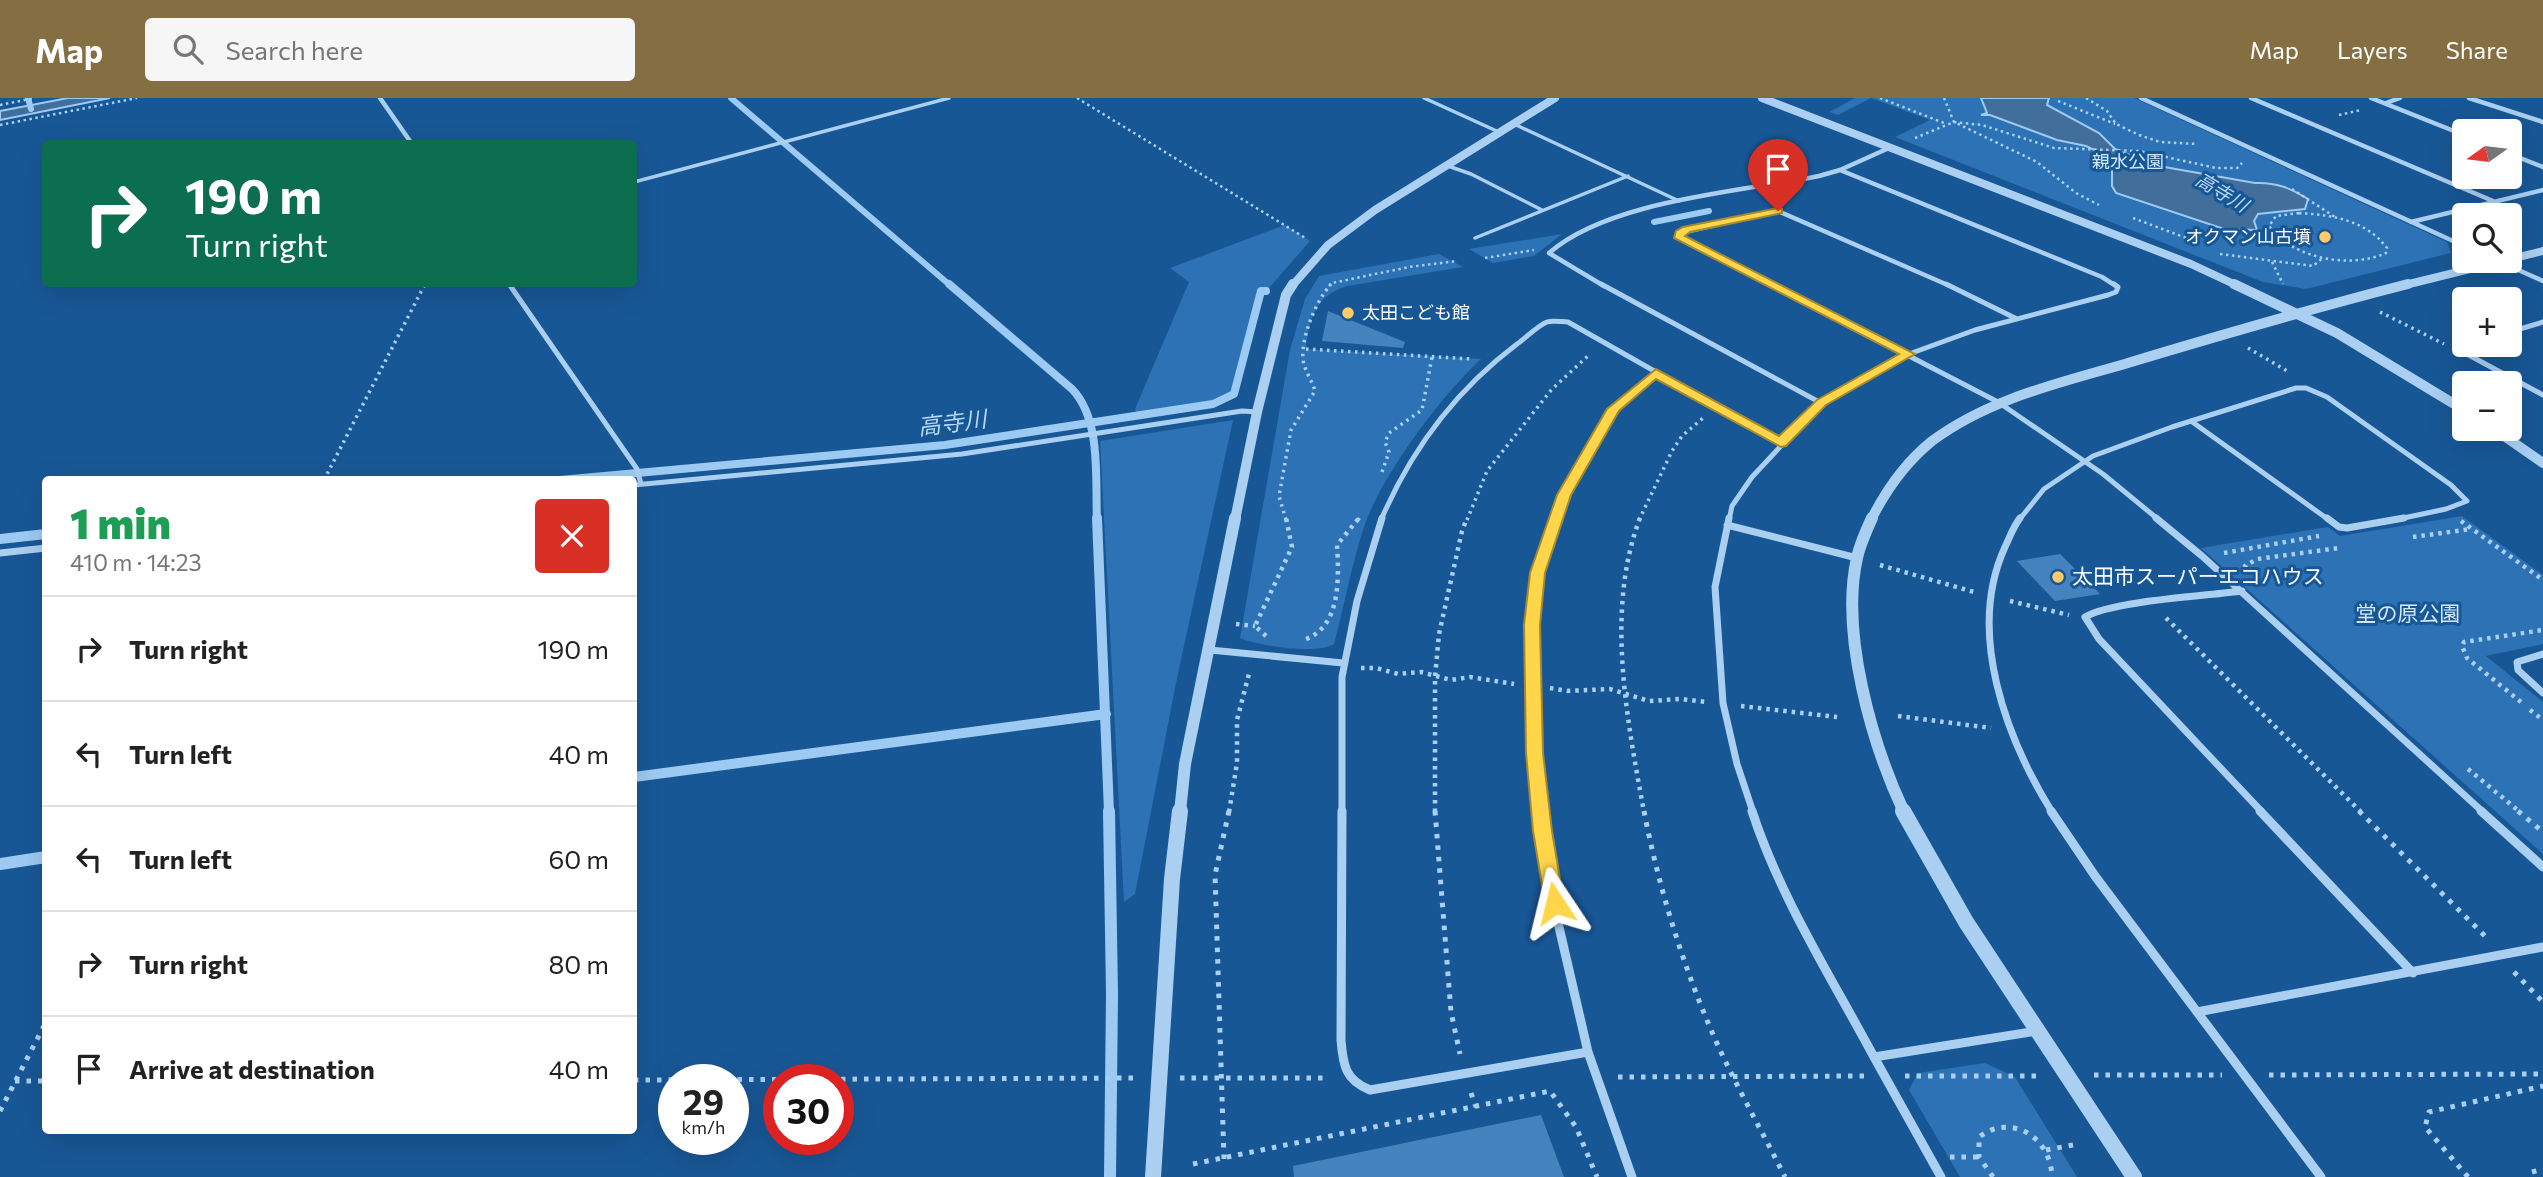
<!DOCTYPE html>
<meta charset="utf-8">
<style>
:root{--surface:#fff;--page:#f6f6f6;--text:#222;--muted:#767676;--line:#e0e0e0;--accent:#856e42}
body{margin:0;font-family:Commissioner,"Noto Sans JP",sans-serif;background:var(--page);color:var(--text);height:100vh;display:flex;flex-direction:column;font-size:26px;white-space:nowrap}
*{box-sizing:border-box;margin:0}
p{font-size:23px;color:var(--muted)}
.icon{flex:none;width:38px;height:38px;fill:none;stroke:currentColor;stroke-width:2;stroke-linecap:round;stroke-linejoin:round}
.map{position:relative;flex:1;overflow:hidden}
.drawer{position:absolute;left:42px;top:378px;width:595px;height:658px;display:flex;flex-direction:column;background:var(--surface);border-radius:7px;box-shadow:0 7px 28px #0002}
.drawer>*{flex:none}
.top-card{position:absolute;left:42px;top:42px;width:595px;height:147px;border-radius:7px;box-shadow:0 7px 28px #0002;background:#0b6e4f;color:#fff;overflow:hidden}
.needle{width:46px;rotate:256deg}
.buttons{position:absolute;left:2452px;top:21px;display:grid;gap:14px}
.buttons a{display:grid;place-items:center;width:70px;height:70px;border-radius:7px;background:var(--surface);box-shadow:0 7px 28px #0002;font-size:35px}
.speed{position:absolute;left:658px;top:966px;display:flex;gap:14px;font-size:35px;font-weight:700;text-align:center}
.speed>*{display:grid;place-content:center;width:91px;height:91px;border-radius:50%;background:var(--surface);box-shadow:0 7px 28px #0002;line-height:1}
.speed small{font-size:18px;font-weight:400}
.speed .limit{border:10px solid #d22;background:#fff;color:#111}
.pin{position:absolute;display:grid;place-items:center;width:60px;height:60px;color:#fff;margin:-72px -30px;border-radius:50% 50% 50% 0;rotate:-45deg;box-shadow:0 0 7px #0007}
.pin .icon{rotate:45deg}
.me{position:absolute;width:77px;margin:-38px;rotate:350deg;stroke-linejoin:round;filter:drop-shadow(0 0 5px #0008)}
.turn{display:flex;align-items:center;gap:24px;height:147px;padding:0 28px;font-size:32px}
.turn .icon{width:91px;height:91px;stroke-width:2.5}
.turn b{display:block;font-size:49px;line-height:60px}
.round{display:grid;place-items:center;flex:none;width:74px;height:74px;border-radius:7px;background:var(--page)}
.head{display:flex;align-items:center;justify-content:space-between;height:119px;padding:0 28px}
h1{font-size:42px;font-weight:800;line-height:52px;color:#1e9e55}
ul{padding:0;list-style:none}
li{display:flex;align-items:center;gap:21px;height:105px;padding:0 28px;border-top:2px solid var(--line)}
li div{flex:1}
li b{display:block;font-size:26px}
li em{font-style:normal}
header{display:flex;align-items:center;gap:42px;box-sizing:border-box;height:98px;padding:0 35px;background:var(--accent);color:#fff}
header strong{font-size:33px}
nav{display:flex;gap:38px;margin-inline-start:auto;font-size:24px}
.search{width:490px;height:63px;background:var(--page);display:flex;align-items:center;gap:18px;box-sizing:border-box;padding:0 24px;border-radius:7px;color:var(--muted);font-size:26px}
.map>svg:first-child{display:block}
.green{fill:#2c72b5}
.water{fill:#426e9b;stroke:#9dcaf3;stroke-width:2}
.lines{fill:none;stroke-linecap:round;stroke-linejoin:round}
.stream-far3{stroke:#9dcaf3;stroke-width:6}
.stream-far2{stroke:#9dcaf3;stroke-width:8}
.stream-far1{stroke:#9dcaf3;stroke-width:10}
.stream{stroke:#9dcaf3;stroke-width:12}
.building{fill:#4583bf}
.path-far3{stroke:#abcff1;stroke-width:2.5;stroke-dasharray:2.5 3.5;stroke-linecap:butt}
.path-far2{stroke:#abcff1;stroke-width:3.5;stroke-dasharray:2.5 4.5;stroke-linecap:butt}
.path-far1{stroke:#abcff1;stroke-width:4.5;stroke-dasharray:3.5 5;stroke-linecap:butt}
.path{stroke:#abcff1;stroke-width:5;stroke-dasharray:4.5 7;stroke-linecap:butt}
.service{stroke:#abcff1;stroke-width:3.5}
.minor-far3{stroke:#abcff1;stroke-width:4.5}
.minor-far2{stroke:#abcff1;stroke-width:5}
.minor-far1{stroke:#abcff1;stroke-width:7}
.minor{stroke:#abcff1;stroke-width:9}
.tertiary-far3{stroke:#abcff1;stroke-width:8}
.tertiary-far2{stroke:#abcff1;stroke-width:10}
.tertiary-far1{stroke:#abcff1;stroke-width:12}
.tertiary{stroke:#abcff1;stroke-width:16}
.route{fill:#ffd54a;stroke:#a68a30;stroke-width:2}
.poi-dot{fill:#ffcb6a;stroke:#185796;stroke-width:2.5}
.labels{text-anchor:middle;stroke-width:6;stroke-linejoin:round;paint-order:stroke}
.far-park-label{font-size:18px;fill:#d2e7fc;stroke:#185796}
.far-poi-label{font-size:18px;fill:#fff;stroke:#185796;text-anchor:end}
.far-water-label{font-size:19px;font-style:italic;fill:#b7d8f7;stroke:#185796}
.poi-label{font-size:21px;fill:#fff;stroke:#185796;text-anchor:start}
.park-label{font-size:21px;fill:#d2e7fc;stroke:#185796}
.water-label{font-size:23px;font-style:italic;fill:#b7d8f7;stroke:#185796}
</style>
<header>
<strong>Map</strong>
<div class="search"><svg class="icon" aria-label="search" viewBox="0 0 24 24"><circle cx="10" cy="10" r="6"/><path d="M15 15l6 6"/></svg>Search here</div>
<nav><a>Map</a><a>Layers</a><a>Share</a></nav>
</header>
<div class="map">
<svg width="2543" height="1079" viewBox="0 0 2543 1079">
<rect width="100%" height="100%" fill="#185796"/>
<path class="green" d="M1855,0H2134L2447,144L2451,155L2306,191L2263,184L1895,39L1930,22L1871,0L1838,17L1829,14Z
M1285,127L1310,143L1269,190L1261,194L1234,296L1213,306L1138,318L1135,311L1189,184L1170,170Z
M1562,136L1534,158L1493,165L1469,151Z
M1439,156L1463,169L1347,188C1315,198 1309,220 1306,251L1481,261C1440,299 1380,379 1363,432C1351,469 1344,509 1334,546C1317,557 1258,548 1240,540L1290,252L1305,201L1319,178Z
M1233,322L1177,580L1135,796L1124,804L1100,343Z
M2462,418L2543,477V546L2486,558L2543,604V756L2201,450L2328,429L2340,438Z
M1985,965L2015,979L2077,1079H1960L1909,992L1918,975Z"/>
<path class="water" d="M68,0H110L0,22V13Z
M1981,0H2049L2047,7L2099,35L2115,51L2153,67L2255,85C2276,84 2290,90 2308,101L2305,111L2258,116L2254,123L2257,132L2224,131L2116,95L2112,88V66L2099,54L2086,48L2057,42L1990,17H1981L1987,15Z"/>
<g class="lines">
<path class="stream-far3" d="M28,0L31,11
M731,0L951,188
M1654,124L1709,113"/>
<path class="stream-far2" d="M949,186L1072,291C1102,322 1095,382 1097,422
M560,382L945,347L1213,306L1234,296L1261,193H1266"/>
<path class="stream-far1" d="M1097,420L1109,714
M0,441L46,436
M634,679L1106,616"/>
<path class="stream" d="M1109,713L1112,896L1110,1079
M0,766L46,759"/>
</g>
<path class="building" d="M1328,213L1405,244L1403,250L1322,243Z
M2060,456L2100,496L2055,503L2017,463Z
M1541,1017L1564,1079H1294L1293,1068Z"/>
<g class="lines">
<path class="path-far3" d="M1077,0L1307,141
M1880,0L1944,25
M1944,0L1954,24L2037,64L2076,95L2099,107
M2086,0L2107,13L2116,26L2139,37L2160,44L2197,46
M2058,3L2115,26
M0,7L35,0
M2339,17L2361,12
M0,27L137,0
M1915,40L1954,24L1982,27L2054,50L2139,53L2216,70H2237L2242,65
M2292,91L2335,119
M2299,115C2332,117 2366,122 2387,150L2386,155C2350,171 2293,161 2269,128L2276,118Z
M2133,120L2197,144
M2220,156L2313,168L2324,159
M1485,160L1534,152
M2272,164L2283,186
M1329,188L1332,185L1409,169L1457,163"/>
<path class="path-far2" d="M2380,214L2444,246
M2248,250L2289,274
M1306,251L1472,261
M1382,374L1389,354L1385,344L1389,335L1422,312L1432,259
M324,382L425,186
M1286,422L1279,398L1291,332L1315,293C1312,282 1304,272 1303,261C1301,239 1316,203 1331,186
M1358,422L1360,419
M1467,422L1487,373L1552,291L1589,257
M1639,422L1672,353L1682,338L1703,320"/>
<path class="path-far1" d="M1640,420C1605,512 1627,621 1644,714
M2461,423L2543,482
M2413,439L2471,431
M2224,455L2319,438
M1880,467L1974,494
M2246,470L2245,468L2257,461L2339,450
M2010,503L2069,517
M2166,520L2361,714
M1236,526L1255,528
M1266,538L1255,528L1292,449L1286,420
M1306,541C1341,528 1339,479 1337,447L1359,420
M1361,570H1376L1398,576L1421,574L1451,582L1470,579L1514,586
M1550,590L1567,593L1610,591L1649,603L1680,601L1707,604
M2521,604L2467,560L2462,548L2464,544L2543,532
M1741,608L1837,619
M2530,612L2543,622
M1898,618L1991,630
M2468,671L2520,714
M1229,714L1237,665V622L1250,572
M1435,714V579L1439,536L1462,433L1467,420"/>
<path class="path" d="M1435,713L1451,914L1460,956
M1644,713C1659,791 1683,868 1715,941C1736,988 1762,1033 1785,1079
M2359,713L2487,840
M2518,713L2543,734
M2514,874L2543,904
M2094,977H2222
M2269,977L2543,976
M1905,978H2040
M1618,979L1865,978
M1180,980H1329
M634,982L1137,980
M15,983H46
M1471,995L1476,1009
M0,1013L46,924
M2046,1052L2073,1047
M1950,1059H1979
M1224,1061L1215,777L1229,713
M1193,1066L1550,993L1576,1029L1597,1079
M2532,1074L2543,1071
M1993,1079L1979,1059V1039C2012,1014 2051,1040 2052,1079
M2468,1079L2425,1029L2429,1014L2543,988"/>
<path class="service" d="M1424,0L1501,35
M1514,26L1679,103
M1448,68L1471,76L1542,112
M634,84L949,0
M1475,140L1628,78"/>
<path class="minor-far3" d="M380,0L412,46
M2141,0L2464,148
M2251,0L2493,103
M2371,0L2464,37
M2469,0L2543,24
M2386,5L2400,0
M2510,56L2543,69
M1840,72L2102,179L2116,188
M2411,124L2543,92
M2498,163L2543,183
M1604,188L1549,155C1610,102 1740,94 1819,78L1840,72L1889,50
M1773,188L1691,147L1680,140V135L1778,113L1950,188"/>
<path class="minor-far2" d="M509,186L637,371L641,386
M1601,186L1821,305
M1770,186L1998,304L2103,376L2159,422
M1946,186L2017,221
M2510,234L2543,224
M2464,246L2460,250L2463,254L2543,297
M2191,323L2329,422
M634,387L962,356L1242,313L1257,314
M1381,422C1411,352 1456,292 1517,246C1526,240 1537,228 1547,224C1552,222 1562,224 1568,224L1781,345
M1555,422L1564,397L1613,311L1656,275
M1729,422L1732,408L1752,379L1821,305L1909,256L1975,232L2108,197L2116,194L2118,189L2114,186
M2019,422L2044,391L2093,358L2172,329L2296,290H2306L2327,299L2451,387L2467,403L2446,411L2394,422"/>
<path class="minor-far1" d="M1729,420L1715,489L1723,605L1737,666L1753,714
M2020,420C2013,429 2010,439 2005,449C1966,534 2006,640 2052,714
M2156,420L2202,458L2483,714
M2327,420L2339,429L2347,430L2404,420
M1727,427L1857,460
M0,455L46,450
M2242,493C2206,498 2112,503 2085,519L2099,541L2262,714
M1210,552L1343,565
M2543,556L2517,564L2518,572L2543,595
M1342,714V579L1357,503L1382,420
M1540,714L1534,655L1532,527L1537,475L1556,420"/>
<path class="minor" d="M1342,713L1341,942C1343,967 1345,982 1370,992L1588,954
M1540,713L1559,829L1588,954L1632,1079
M1752,713C1780,799 1831,879 1874,959
M2051,713L2095,778L2321,1079
M2260,713L2413,875
M2481,713L2543,769
M2197,914L2543,849
M1941,1079L1874,959L2037,933"/>
<path class="tertiary-far3" d="M1762,0L2191,166L2238,188
M1292,188L1328,147L1375,112L1555,0
M2401,188L2543,153"/>
<path class="tertiary-far2" d="M2234,186L2337,235L2464,312
M2494,331L2543,365
M1235,422L1257,314L1286,197L1293,186
M1871,422C1886,392 1906,364 1932,343C1990,300 2060,285 2128,265C2221,237 2314,210 2408,186"/>
<path class="tertiary-far1" d="M1872,420C1866,433 1860,446 1857,460C1840,535 1872,646 1904,714
M1180,714L1185,666L1235,420"/>
<path class="tertiary" d="M1903,713L1966,824L2134,1079
M1153,1079L1172,781L1180,713"/>
</g>
<path class="route" d="M1778,110L1782,111V115L1690,134L1685,138L1915,256L1826,307L1786,348L1781,349L1656,281L1619,313L1571,397L1545,475L1540,527L1543,655L1552,733L1564,805L1562,811L1555,813L1548,811L1545,805L1533,733L1526,655L1524,527L1530,475L1557,397L1607,311L1656,271L1779,338L1817,302L1899,256L1674,140L1676,133L1683,129Z"/>
<g class="poi-dot">
<circle cx="2325" cy="139" r="7"/>
<circle cx="1348" cy="215" r="7"/>
<circle cx="2058" cy="479" r="7"/>
</g>
<g class="labels">
<g class="far-park-label">
<text x="2128" y="70">親水公園</text>
</g>
<g class="far-poi-label">
<text x="2311" y="145">オクマン山古墳</text>
<text x="1362" y="221" text-anchor="start">太田こども館</text>
</g>
<g class="far-water-label">
<text transform="translate(2222 94) rotate(31)" y="7">高寺川</text>
</g>
<g class="poi-label">
<text x="2072" y="486">太田市スーパーエコハウス</text>
</g>
<g class="park-label">
<text x="2408" y="523">堂の原公園</text>
</g>
<g class="water-label">
<text transform="translate(952 325) rotate(-7)" y="8">高寺川</text>
</g>
</g>
</svg>
<div class="buttons">
<a><svg class="needle" viewBox="-14 -14 28 28"><path d="M0-13l5 13h-10z" fill="#e53935"/><path d="M0 13l5-13h-10z" fill="#767676"/></svg></a>
<a><svg class="icon" aria-label="search" viewBox="0 0 24 24"><circle cx="10" cy="10" r="6"/><path d="M15 15l6 6"/></svg></a>
<a>+</a>
<a>−</a>
</div>
<div class="speed"><div>29<small>km/h</small></div><div class="limit">30</div></div>
<div class="pin" style="left:1778px;top:113px;background:#d93025"><svg class="icon" aria-label="arrive" viewBox="0 0 24 24"><path d="M6 21V4h12l-3 4 3 4H6"/></svg></div>
<svg class="me" style="left:1555px;top:805px" viewBox="-20 -20 40 40"><path d="M0-17L14 15 0 8-14 15z" fill="#ffd54a" stroke="#fff" stroke-width="4"/></svg>
<div class="top-card">
<div class="turn"><svg class="icon" aria-label="right" viewBox="0 0 24 24"><path d="M7 20v-9h11M14 6l5 5-5 5"/></svg><div><b>190 m</b>Turn right</div></div>
</div>
<section class="drawer">
<div class="head"><div><h1>1 min</h1><p>410 m · 14:23</p></div><a class="round" style="background:#d93025;color:#fff"><svg class="icon" aria-label="close" viewBox="0 0 24 24"><path d="M6 6l12 12M18 6L6 18"/></svg></a></div>
<ul>
<li><svg class="icon" aria-label="right" viewBox="0 0 24 24"><path d="M7 20v-9h11M14 6l5 5-5 5"/></svg><div><b>Turn right</b></div><em>190 m</em></li>
<li><svg class="icon" aria-label="left" viewBox="0 0 24 24"><path d="M17 20v-9H6M10 6l-5 5 5 5"/></svg><div><b>Turn left</b></div><em>40 m</em></li>
<li><svg class="icon" aria-label="left" viewBox="0 0 24 24"><path d="M17 20v-9H6M10 6l-5 5 5 5"/></svg><div><b>Turn left</b></div><em>60 m</em></li>
<li><svg class="icon" aria-label="right" viewBox="0 0 24 24"><path d="M7 20v-9h11M14 6l5 5-5 5"/></svg><div><b>Turn right</b></div><em>80 m</em></li>
<li><svg class="icon" aria-label="arrive" viewBox="0 0 24 24"><path d="M6 21V4h12l-3 4 3 4H6"/></svg><div><b>Arrive at destination</b></div><em>40 m</em></li>
</ul>
</section>
</div>
